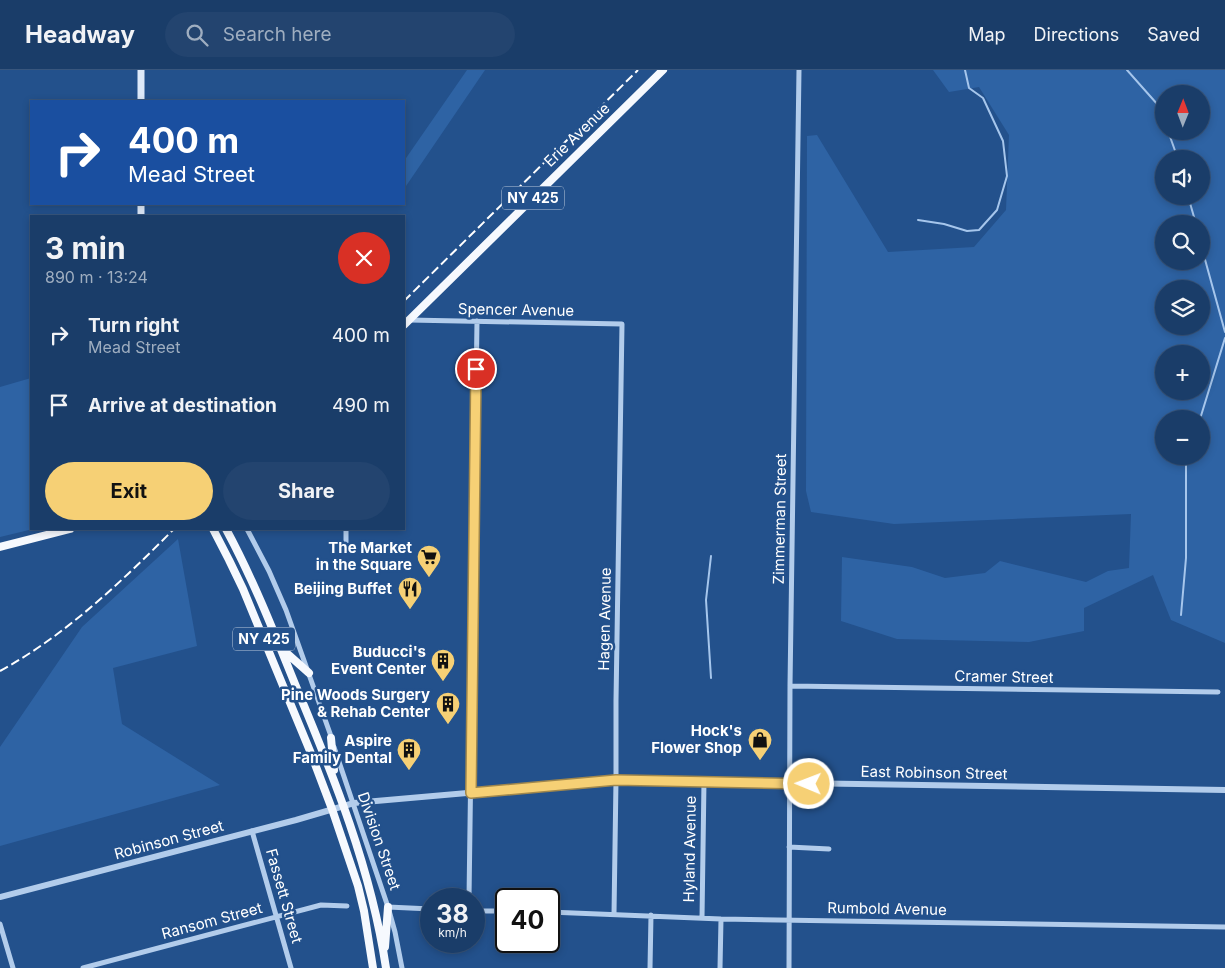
<!DOCTYPE html>
<meta charset="utf-8">
<style>
:root{--surface:#1a3d69;--page:#23446f;--text:#f1f3f6;--muted:#9faec0;--line:#38567d;--accent:#f6d075}
body{margin:0;font-family:Inter,sans-serif;background:var(--page);color:var(--text);height:100vh;display:flex;flex-direction:column;font-size:19px;white-space:nowrap}
*{box-sizing:border-box;margin:0}
p{font-size:16px;color:var(--muted)}
.icon{flex:none;width:28px;height:28px;fill:none;stroke:currentColor;stroke-width:2;stroke-linecap:round;stroke-linejoin:round}
.map{position:relative;flex:1;overflow:hidden}
.drawer{position:absolute;left:30px;top:145px;width:375px;height:315px;display:flex;flex-direction:column;background:var(--surface);border-radius:0px;box-shadow:0 2px 8px #0003,0 0 0 1px var(--line)}
.drawer>*{flex:none}
.banner{position:absolute;left:30px;top:30px;width:375px;height:105px;border-radius:0px;box-shadow:0 2px 8px #0003,0 0 0 1px var(--line);background:#1a4fa0;color:#fff;overflow:hidden}
.needle{width:32px;rotate:1deg}
.buttons{position:absolute;left:1155px;top:15px;display:grid;gap:10px}
.buttons a{display:grid;place-items:center;width:55px;height:55px;border-radius:50%;background:var(--surface);box-shadow:0 2px 8px #0003,0 0 0 1px var(--line);font-size:25px}
.speed{position:absolute;left:420px;top:818px;display:flex;gap:10px;font-size:25px;font-weight:700;text-align:center}
.speed>*{display:grid;place-content:center;width:65px;height:65px;border-radius:50%;background:var(--surface);box-shadow:0 2px 8px #0003,0 0 0 1px var(--line);line-height:1}
.speed small{font-size:12px;font-weight:400}
.speed .limit{border:2px solid #111;border-radius:8px;background:#fff;color:#111}
.pin{position:absolute;display:grid;place-items:center;width:42px;height:42px;color:#fff;margin:-21px;border:2px solid #fff;border-radius:50%;box-shadow:0 1px 5px #0007}
.me{position:absolute;width:55px;margin:-28px;rotate:271deg;stroke-linejoin:round;filter:drop-shadow(0 0 4px #0008)}
.turn{display:flex;align-items:center;gap:18px;height:105px;padding:0 15px;font-size:22px}
.turn .icon{width:65px;height:65px;stroke-width:2.5}
.turn b{display:block;font-size:35px;line-height:42px}
.round{display:grid;place-items:center;flex:none;width:52px;height:52px;border-radius:26px;background:var(--page)}
.summary{display:flex;align-items:center;justify-content:space-between;height:85px;padding:0 15px}
h1{font-size:30px;font-weight:700;line-height:38px}
.primary-button{display:flex;gap:10px;margin-top:auto;padding:10px 15px}
.primary-button a{flex:1;height:58px;border-radius:30px;background:var(--accent);color:#111;font-size:20px;font-weight:700;line-height:58px;text-align:center}
.primary-button a+a{background:var(--page);color:var(--text)}
ul{padding:0;list-style:none}
li{display:flex;align-items:center;gap:15px;height:70px;padding:0 15px}
li div{flex:1}
li b{display:block;font-size:19px}
li em{font-style:normal}
header{display:flex;align-items:center;gap:30px;box-sizing:border-box;height:70px;padding:0 25px;background:var(--surface);border-bottom:1px solid var(--line)}
header strong{font-size:24px}
nav{display:flex;gap:28px;margin-inline-start:auto;font-size:18px}
.search{width:350px;height:45px;background:var(--page);display:flex;align-items:center;gap:12px;box-sizing:border-box;padding:0 18px;border-radius:28px;color:var(--muted);font-size:19px}
.map>svg:first-child{display:block}
.green{fill:#2e63a4;fill-rule:evenodd}
.lines{fill:none;stroke-linecap:round;stroke-linejoin:round}
.stream{stroke:#a6c6ec;stroke-width:2}
.minor{stroke:#b2cceb;stroke-width:5}
.tertiary{stroke:#b2cceb;stroke-width:6}
.secondary{stroke:#dde9f9;stroke-width:7}
.primary{stroke:#f6f9fe;stroke-width:8}
.rail{stroke:#fff;stroke-width:2;stroke-dasharray:9 4;stroke-linecap:butt}
.route-casing{stroke:#a0874c;stroke-width:12}
.route{stroke:#f6d075;stroke-width:9}
.labels{text-anchor:middle;stroke-width:5;stroke-linejoin:round;paint-order:stroke}
.shield{fill:#23518c;stroke:#bdcbdc;stroke-width:1}
.shield-label{font-size:14px;font-weight:bold;fill:#fff}
.street-label{font-size:15px;fill:#fff;stroke:#23518c}
.poi-label{font-size:15px;font-weight:bold;fill:#fff;stroke:#23518c;text-anchor:end}
</style>
<header>
<strong>Headway</strong>
<div class="search"><svg class="icon" aria-label="search" viewBox="0 0 24 24"><circle cx="10" cy="10" r="6"/><path d="M15 15l6 6"/></svg>Search here</div>
<nav><a>Map</a><a>Directions</a><a>Saved</a></nav>
</header>
<div class="map">
<svg width="1225" height="898" viewBox="0 0 1225 898">
<rect width="100%" height="100%" fill="#23518c"/>
<path class="green" d="M467,0H485L404,119V91Z
M933,0H1225V573L1171,550L1153,505L1084,538V561L1029,572L897,569L841,551L842,487L912,497L945,508L985,503L1000,491L1086,512L1108,501L1129,498L1131,444L894,454L811,442L806,421L807,66L817,65L888,182L974,177L1006,140L1009,65L979,17L949,22ZM1164,24H1201V61H1164ZM1164,89H1201V126H1164ZM1164,154H1201V191H1164ZM1164,219H1201V256H1164ZM1164,284H1201V321H1164ZM1164,349H1201V386H1164Z
M31,308V459H33L0,467V317Z
M178,469L197,576L113,598L122,654L220,715L0,776V677L82,557Z"/>
<g class="lines">
<path class="stream" d="M1127,0L1158,35L1164,50
M1168,61L1178,89
M1188,126L1196,154
M918,150L944,154L967,161L979,160L997,140L1007,106L1003,71L983,28L969,18L965,0
M1201,175L1225,262
M1200,349L1225,268
M711,486L706,530L711,608
M1181,545L1186,488V393L1188,386"/>
<path class="minor" d="M409,250L622,254L616,631V710L614,844
M247,459L269,501L286,540L332,669
M346,477V459
M790,616L1218,622
M334,677L388,837L395,862L402,898
M252,761L291,898
M789,777L829,779
M469,829L477,251
M388,837L431,839
M474,841H506
M549,842L721,849L1225,857
M702,848L704,711
M0,854L13,898
M83,898L321,835L347,836
M650,898L651,845
M720,898L721,849
M789,898L790,616L799,0"/>
<path class="tertiary" d="M0,827L296,750L354,733L376,731L616,710L1225,720"/>
<path class="secondary" d="M141,0V31
M141,146V134"/>
<path class="primary" d="M404,255L663,0
M213,459L229,490L243,519L310,681L332,739L358,816L364,841L373,898
M226,459C253,509 274,562 295,614C334,707 371,798 386,898
M0,477L70,459
M282,579L309,603
M331,668L334,700
M385,877L388,837"/>
<path class="rail" d="M404,231L638,0
M0,601C66,565 121,512 174,459"/>
</g>
<g class="lines">
<defs>
<path id="route" d="M476,299L471,723L616,710L809,714"/>
</defs>
<use href="#route" class="route-casing"/>
<use href="#route" class="route"/>
</g>
<defs>
<symbol id="supermarket-pin" viewBox="-11 -11 22 30"><path d="M0 17L-7.5 6A9.5 9.5 0 1 1 7.5 6Z" fill="#f6d075" stroke="#23518c"/><path d="M-6-5.5h2.5l.6 2H6L4.5 2H-2.5L-4.4-4H-6ZM-1.5 3.2a1.3 1.3 0 1 0 .1 0ZM3 3.2a1.3 1.3 0 1 0 .1 0Z" fill="#111"/></symbol>
<symbol id="restaurant-pin" viewBox="-11 -11 22 30"><path d="M0 17L-7.5 6A9.5 9.5 0 1 1 7.5 6Z" fill="#f6d075" stroke="#23518c"/><path d="M-5-6h1v4h1v-4h1v4h1v-4h1v5L-1.5 .5V6h-2V.5L-5-1ZM5-6V6H3V1.5H1.5Q1.5-4 5-6Z" fill="#111"/></symbol>
<symbol id="building-pin" viewBox="-11 -11 22 30"><path d="M0 17L-7.5 6A9.5 9.5 0 1 1 7.5 6Z" fill="#f6d075" stroke="#23518c"/><path d="M-4-6H4V6H1V3H-1V6H-4ZM-2.5-4.3h1.7v1.8h-1.7ZM.8-4.3h1.7v1.8H.8ZM-2.5-1h1.7V.8h-1.7ZM.8-1h1.7V.8H.8Z" fill="#111"/></symbol>
<symbol id="shop-pin" viewBox="-11 -11 22 30"><path d="M0 17L-7.5 6A9.5 9.5 0 1 1 7.5 6Z" fill="#f6d075" stroke="#23518c"/><path d="M-5-2.5h2.3a2.7 3.5 0 0 1 5.4 0H5L5.5 6h-11ZM-1.5-2.5h3a1.5 2.3 0 0 0-3 0Z" fill="#111"/></symbol>
</defs>
<g fill-rule="evenodd">
<use href="#supermarket-pin" x="415" y="473" width="28" height="38"/>
<use href="#restaurant-pin" x="396" y="505" width="28" height="38"/>
<use href="#building-pin" x="429" y="577" width="28" height="38"/>
<use href="#building-pin" x="434" y="620" width="28" height="38"/>
<use href="#shop-pin" x="746" y="656" width="28" height="38"/>
<use href="#building-pin" x="395" y="666" width="28" height="38"/>
</g>
<g class="labels">
<g class="shield">
<rect x="502" y="116.5" width="62" height="23" rx="4"/>
<rect x="233" y="557.5" width="62" height="23" rx="4"/>
</g>
<g class="shield-label">
<text x="533" y="133">NY 425</text>
<text x="264" y="574">NY 425</text>
</g>
<g class="street-label">
<text transform="translate(577 65) rotate(-44)" y="5">Erie Avenue</text>
<text transform="translate(516 240) rotate(1)" y="5">Spencer Avenue</text>
<text transform="translate(780 449) rotate(-89)" y="5">Zimmerman Street</text>
<text transform="translate(605 549) rotate(-89)" y="5">Hagen Avenue</text>
<text transform="translate(1004 607) rotate(1)" y="5">Cramer Street</text>
<text transform="translate(934 703) rotate(1)" y="5">East Robinson Street</text>
<text transform="translate(169 770) rotate(-15)" y="5">Robinson Street</text>
<text transform="translate(379 771) rotate(71)" y="5">Division Street</text>
<text transform="translate(690 779) rotate(-89)" y="5">Hyland Avenue</text>
<text transform="translate(284 826) rotate(74)" y="5">Fassett Street</text>
<text transform="translate(887 839) rotate(1)" y="5">Rumbold Avenue</text>
<text transform="translate(212 851) rotate(-15)" y="5">Ransom Street</text>
</g>
<g class="poi-label">
<text x="412" y="483">The Market<tspan x="412" dy="17">in the Square</tspan></text>
<text x="392" y="524">Beijing Buffet</text>
<text x="426" y="587">Buducci's<tspan x="426" dy="17">Event Center</tspan></text>
<text x="430" y="630">Pine Woods Surgery<tspan x="430" dy="17">&amp; Rehab Center</tspan></text>
<text x="742" y="666">Hock's<tspan x="742" dy="17">Flower Shop</tspan></text>
<text x="392" y="676">Aspire<tspan x="392" dy="17">Family Dental</tspan></text>
</g>
</g>
</svg>
<div class="buttons">
<a><svg class="needle" viewBox="-14 -14 28 28"><path d="M0-13l5 13h-10z" fill="#e53935"/><path d="M0 13l5-13h-10z" fill="#9faec0"/></svg></a>
<a><svg class="icon" aria-label="sound" viewBox="0 0 24 24"><path d="M4 9h4l5-4v14l-5-4H4zM17 9q2 3 0 6"/></svg></a>
<a><svg class="icon" aria-label="search" viewBox="0 0 24 24"><circle cx="10" cy="10" r="6"/><path d="M15 15l6 6"/></svg></a>
<a><svg class="icon" aria-label="layers" viewBox="0 0 24 24"><path d="M12 4l9 5-9 5-9-5zM3 14l9 5 9-5"/></svg></a>
<a>+</a>
<a>−</a>
</div>
<div class="speed"><div>38<small>km/h</small></div><div class="limit">40</div></div>
<div class="pin" style="left:476px;top:299px;background:#d93025"><svg class="icon" aria-label="arrive" viewBox="0 0 24 24"><path d="M6 21V4h12l-3 4 3 4H6"/></svg></div>
<svg class="me" style="left:809px;top:714px" viewBox="-20 -20 40 40"><circle r="17" fill="#f6d075" stroke="#fff" stroke-width="3"/><path d="M0-11L8 9 0 5-8 9z" fill="#fff"/></svg>
<div class="banner">
<div class="turn"><svg class="icon" aria-label="right" viewBox="0 0 24 24"><path d="M7 20v-9h11M14 6l5 5-5 5"/></svg><div><b>400 m</b>Mead Street</div></div>
</div>
<section class="drawer">
<div class="summary"><div><h1>3 min</h1><p>890 m · 13:24</p></div><a class="round" style="background:#d93025;color:#fff"><svg class="icon" aria-label="close" viewBox="0 0 24 24"><path d="M6 6l12 12M18 6L6 18"/></svg></a></div>
<ul>
<li><svg class="icon" aria-label="right" viewBox="0 0 24 24"><path d="M7 20v-9h11M14 6l5 5-5 5"/></svg><div><b>Turn right</b><p>Mead Street</p></div><em>400 m</em></li>
<li><svg class="icon" aria-label="arrive" viewBox="0 0 24 24"><path d="M6 21V4h12l-3 4 3 4H6"/></svg><div><b>Arrive at destination</b></div><em>490 m</em></li>
</ul>
<div class="primary-button"><a>Exit</a><a>Share</a></div>
</section>
</div>
